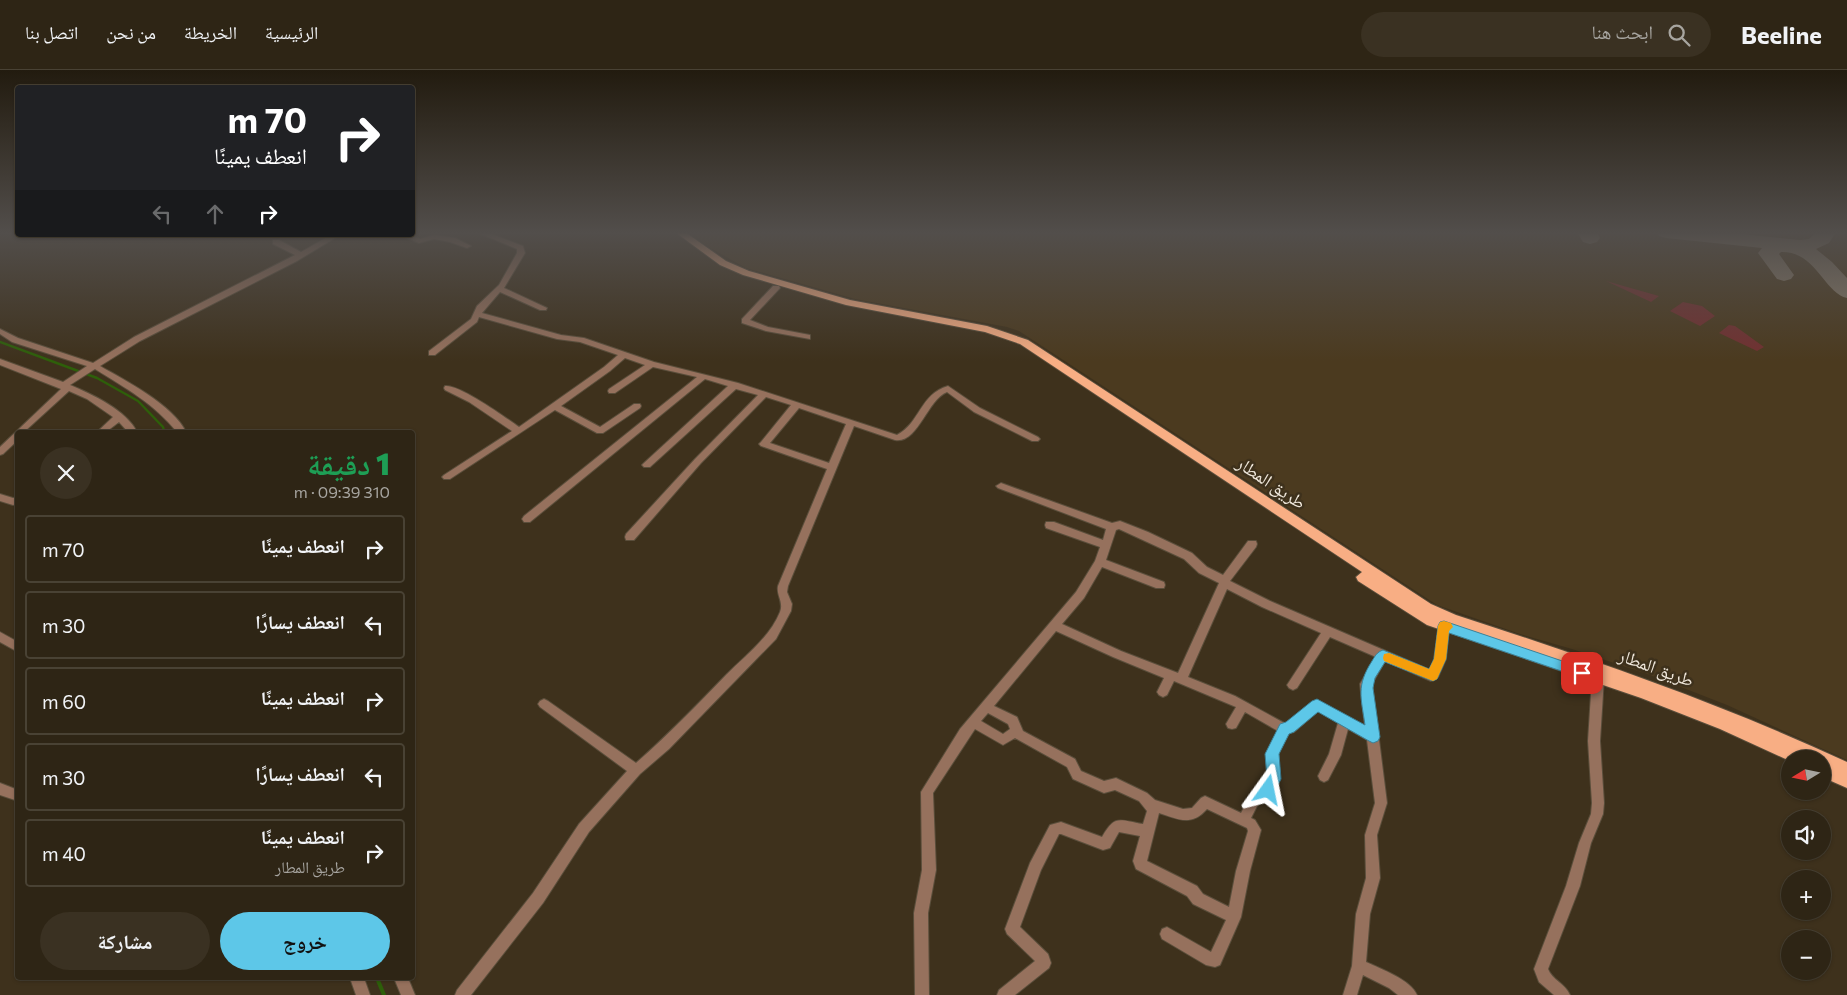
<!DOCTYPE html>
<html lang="ar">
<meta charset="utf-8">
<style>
:root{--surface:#2e2515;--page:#3a3122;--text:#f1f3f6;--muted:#a7a5a0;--line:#494234;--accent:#5dc7e8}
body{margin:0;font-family:Commissioner,"Noto Naskh Arabic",sans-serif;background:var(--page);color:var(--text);direction:rtl;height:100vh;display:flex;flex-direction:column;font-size:19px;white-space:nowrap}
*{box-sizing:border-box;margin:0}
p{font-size:16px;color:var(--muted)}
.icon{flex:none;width:28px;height:28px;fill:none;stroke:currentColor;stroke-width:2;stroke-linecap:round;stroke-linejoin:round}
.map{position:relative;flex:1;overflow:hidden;direction:ltr}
.drawer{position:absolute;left:15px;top:360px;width:400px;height:550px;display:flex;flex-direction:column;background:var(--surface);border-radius:5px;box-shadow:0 1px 4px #0004,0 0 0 1px var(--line);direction:rtl}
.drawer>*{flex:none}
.banner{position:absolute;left:15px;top:15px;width:400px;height:152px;border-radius:5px;box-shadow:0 1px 4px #0004,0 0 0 1px var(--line);direction:rtl;background:#202124;color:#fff;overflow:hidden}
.needle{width:32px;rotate:260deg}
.buttons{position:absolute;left:1781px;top:680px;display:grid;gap:10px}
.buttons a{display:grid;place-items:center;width:50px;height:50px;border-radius:50%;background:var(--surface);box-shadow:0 1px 4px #0004,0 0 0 1px var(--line);font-size:25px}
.pin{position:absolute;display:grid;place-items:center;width:42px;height:42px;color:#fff;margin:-21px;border-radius:10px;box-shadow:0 2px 8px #0006}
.me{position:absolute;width:55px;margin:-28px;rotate:12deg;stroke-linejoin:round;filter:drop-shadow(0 0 4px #0008)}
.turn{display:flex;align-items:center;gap:18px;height:105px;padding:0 25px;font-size:22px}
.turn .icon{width:65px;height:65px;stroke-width:2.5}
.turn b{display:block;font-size:35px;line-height:42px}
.lanes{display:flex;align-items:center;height:48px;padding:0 25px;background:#0003;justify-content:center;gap:25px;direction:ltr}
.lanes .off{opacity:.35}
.round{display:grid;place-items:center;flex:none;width:52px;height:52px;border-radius:26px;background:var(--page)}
.summary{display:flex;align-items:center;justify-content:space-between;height:85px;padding:0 25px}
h1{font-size:30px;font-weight:800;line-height:38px;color:#1e9e55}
.primary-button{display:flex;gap:10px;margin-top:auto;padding:10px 25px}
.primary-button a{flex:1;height:58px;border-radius:30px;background:var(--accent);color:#111;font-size:20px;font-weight:800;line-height:58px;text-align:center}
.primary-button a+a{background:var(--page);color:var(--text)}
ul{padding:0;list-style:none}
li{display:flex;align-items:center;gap:15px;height:68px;margin:0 10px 8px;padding:0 15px;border:2px solid var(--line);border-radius:5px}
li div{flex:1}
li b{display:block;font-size:19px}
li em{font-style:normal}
header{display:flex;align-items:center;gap:30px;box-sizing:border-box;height:70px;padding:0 25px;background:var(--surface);border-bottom:1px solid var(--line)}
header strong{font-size:24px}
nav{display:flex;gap:28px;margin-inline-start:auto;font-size:18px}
.search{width:350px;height:45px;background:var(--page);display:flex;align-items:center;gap:12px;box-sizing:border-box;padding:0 18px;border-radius:28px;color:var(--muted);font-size:19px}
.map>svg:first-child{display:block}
.built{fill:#4b3a1f}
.green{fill:#713030}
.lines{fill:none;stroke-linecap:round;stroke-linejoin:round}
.stream-far2{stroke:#2e5f0a;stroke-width:2.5}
.stream-far1{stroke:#2e5f0a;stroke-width:3}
.stream{stroke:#2e5f0a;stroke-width:4}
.taxiway{fill:#887c6c;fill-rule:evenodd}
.street-casing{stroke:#5a4e3b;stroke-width:2}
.primary-casing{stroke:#5a4e3b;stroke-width:2}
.street{fill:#96715d;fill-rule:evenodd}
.primary{fill:#f8ae84;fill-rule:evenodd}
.route{fill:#5dc7e8;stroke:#3c8197}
.slow{fill:#f59e0b}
.labels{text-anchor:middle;stroke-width:5;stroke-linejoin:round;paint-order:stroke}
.street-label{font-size:18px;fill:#f0e8dc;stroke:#3e311c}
</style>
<header>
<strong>Beeline</strong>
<div class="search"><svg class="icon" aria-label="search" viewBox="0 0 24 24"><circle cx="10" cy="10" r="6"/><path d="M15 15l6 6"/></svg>ابحث هنا</div>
<nav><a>الرئيسية</a><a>الخريطة</a><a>من نحن</a><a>اتصل بنا</a></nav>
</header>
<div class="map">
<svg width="1847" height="925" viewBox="0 0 1847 925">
<rect width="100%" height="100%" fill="#3e311c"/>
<path class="built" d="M688,162H1847V690L1727,635L1650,605L1572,579L1520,564L1437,535L1019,261L1007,257L855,229L746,198L705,175Z"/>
<path class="green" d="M1606,211L1659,226L1651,232Z
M1683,232L1702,236L1715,246L1700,256L1670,241Z
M1729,255L1735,256L1764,277L1757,281L1719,263Z"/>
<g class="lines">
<path class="stream-far2" d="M0,272L97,308L138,331L163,357L164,361"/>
<path class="stream-far1" d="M164,360V362"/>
<path class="stream" d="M377,908L384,925"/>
<path class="taxiway" d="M1577,162H1597L1600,168L1597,172L1590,174L1583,172Z
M1656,162H1722L1800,170L1809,169L1816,162H1836L1829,173L1816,179L1832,192L1847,208V228C1824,223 1816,181 1781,182L1779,184L1794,205L1791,209L1784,211L1777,209L1758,183L1762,178L1666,168L1659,166Z"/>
<defs>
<path id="street" d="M476,162H486L523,176L525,183L504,218L547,238L546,240H540L500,222L482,243L561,265L584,268L654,292L738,313L897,365C920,353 920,324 948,316L980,338L1038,367L1040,369L1038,371H1032L974,342L947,322C927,330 918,374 895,370L854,356L788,516L787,522L792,534L791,541L776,569L669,679L640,704L589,762L543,833L471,925H455L457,920L533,823L579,754L627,701L540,637L538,634L540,631L544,629L548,631L636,693C668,665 697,635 726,605C745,586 770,567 780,542C784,532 776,525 778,516L827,399L761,376L759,374L761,372L791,335L766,327L701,393L634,470H626L625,467L626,464L695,389L758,325L736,319L650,397H644L642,395L644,393L728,316L705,309L530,452H524L522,449L524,446L697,307L653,297L615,323H609L608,321L609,319L645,295L625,288L610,301L561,336L600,357L634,334H640L641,336L640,338L603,363H597L555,340L450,409H444L442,407L444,405L512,361L469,332L445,320L444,318L445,316C459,314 505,347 519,357L604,297L618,285L580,272L557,269L479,247L477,252L435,285H429V281L471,249L477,236L499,215L517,183V179ZM799,338L846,354L829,393L770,373Z
M331,165H340L297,191L140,271L100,296C126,311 173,335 186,362H177C153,333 127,319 95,299L70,315C92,324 127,341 137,362H128L119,352L106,362H97L113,347L87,329L69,321L24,362H18V370L3,384L0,385V377L61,319L0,295V289L63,312L87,296L12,272L0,264V259L18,268L93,293L134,267L295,185L273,174V170H279L301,182Z
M400,165H410L420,169L434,165L455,168L471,176L467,178L450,172L434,169L419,173Z
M773,216H779L780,218L750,250L768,257L810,265V269L766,261L742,253V249Z
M1001,413L1112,453L1120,451L1148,462L1192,483L1207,497L1223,505L1248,471H1256L1257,474L1256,477L1230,511L1270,531L1430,600L1434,589L1439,556L1440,553L1444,552L1448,553L1449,556L1446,589L1438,607L1431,611L1385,591L1372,614L1387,733L1377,765L1380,808L1370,844L1366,892C1381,899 1411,910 1417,925H1398L1389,918L1363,905L1357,925H1343L1352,896L1356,844L1366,808L1365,765L1375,733L1367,670L1348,659L1341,685L1328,710L1324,712L1320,710L1318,706L1329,684L1338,653L1318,641L1294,662L1289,663L1278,684L1280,709L1278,715L1276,719L1257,736L1251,748L1255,750L1261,760L1250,801L1241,847L1220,895L1215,897L1206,895L1162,869L1160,864L1162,859L1167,857L1211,882L1226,850L1193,834L1187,826L1136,799L1133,791L1140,766L1119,762L1110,778L1103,780L1061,764H1059L1041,800L1020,857L1048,884L1051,893L1049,898L1015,925H997L999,920L1035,891L1007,864L1005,859L1030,793L1050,755L1061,752L1102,767C1115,744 1119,750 1143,754L1147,741L1139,731L1115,720L1104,723L1073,709L1067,697L1015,668L1003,675L975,659L933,723L936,800L928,843L929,925H915L914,843L922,800L921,722L960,659L1076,522L1095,491L1100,477L1046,458L1045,455L1046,452H1054L1103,470L1106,459L998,418L996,416ZM1119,459L1184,489L1199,503L1219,513L1178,603L1121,581L1062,554L1084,528L1102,497L1156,518H1164L1165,515L1164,512L1106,490L1116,460ZM1227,519L1262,537L1321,563L1289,612L1287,615L1289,618L1293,620L1297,618L1330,567L1376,587L1360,614L1365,657L1317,630L1313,632L1286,654L1235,626L1188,607ZM1056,561L1113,587L1164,608L1157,622L1159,625L1163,627L1167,625L1174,611L1236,637L1226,654L1228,658L1232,659L1236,658L1245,642L1278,661L1266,684L1267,712L1249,728L1241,743L1205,726L1201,728L1192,738L1183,739L1155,730L1147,723L1120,710L1116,708L1104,711L1081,701L1075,689L1023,661L1017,647L994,636ZM988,643L1008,654L1010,659L1003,664L981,651ZM1207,739L1247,758L1248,761L1236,801L1229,837L1203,824L1197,816L1147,791L1159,743C1178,749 1191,757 1207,739Z
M0,424L13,428L18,427V434L13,435L0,431Z
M0,562L18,572V582L0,572Z
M1598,603L1602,605L1604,608L1600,671L1604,733L1603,744L1591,773L1580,816L1548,899C1552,910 1565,913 1570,925H1554L1539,912L1534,899L1566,816L1579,773L1591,744L1592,733L1588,671L1592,608L1594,605Z
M0,713L18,720V731L0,725Z
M350,908H364L370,925H356Z
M394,908H408L415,925H401Z"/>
<path id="primary" d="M675,162H685L726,191L749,201L850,230L987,256L1028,270L1431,534L1456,545C1589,588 1720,633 1847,692V718L1822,707V689H1790V691L1720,659L1641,628L1427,555L1358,511L1356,507L1362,502L1020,274L985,262L846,235L743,205L720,195Z"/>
</defs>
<use href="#street" class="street-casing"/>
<use href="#primary" class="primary-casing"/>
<use href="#street" class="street"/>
<use href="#primary" class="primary"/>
</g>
<linearGradient id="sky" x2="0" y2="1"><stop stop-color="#221b0f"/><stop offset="0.56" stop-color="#524e4b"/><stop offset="1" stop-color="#524e4b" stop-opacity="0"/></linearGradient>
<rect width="1847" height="291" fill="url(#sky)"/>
<path class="route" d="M1444,551L1586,599L1588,603L1586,606L1582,608L1449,563L1446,589L1437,609L1433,611L1385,592L1375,608L1373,618L1380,667L1378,671L1373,673L1369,671L1318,642L1294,662L1289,664L1279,684L1281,709L1273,725L1268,727L1263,725L1261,720L1267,708L1265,684L1280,654L1286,652L1312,631L1317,629L1365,655C1361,627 1356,616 1372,591C1375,586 1377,582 1383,580L1429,599L1434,589L1438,556L1440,552Z"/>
<path class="slow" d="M1444,551L1451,553L1453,557L1449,561L1446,589L1437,609L1433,611L1384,591L1383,588L1384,584L1389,583L1429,599L1434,589L1438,556L1440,552Z"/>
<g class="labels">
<g class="street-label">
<text transform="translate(1271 413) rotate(34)" y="6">طريق المطار</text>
<text transform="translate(1656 598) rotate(20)" y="6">طريق المطار</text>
</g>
</g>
</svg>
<div class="buttons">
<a><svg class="needle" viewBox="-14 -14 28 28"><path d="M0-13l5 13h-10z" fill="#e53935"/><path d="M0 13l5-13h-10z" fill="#a7a5a0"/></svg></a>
<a><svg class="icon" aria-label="sound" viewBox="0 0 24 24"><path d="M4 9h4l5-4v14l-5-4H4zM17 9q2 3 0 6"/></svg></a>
<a>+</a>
<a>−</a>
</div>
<div class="pin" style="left:1582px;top:603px;background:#d93025"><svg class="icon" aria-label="arrive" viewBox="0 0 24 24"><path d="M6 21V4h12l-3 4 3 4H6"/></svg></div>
<svg class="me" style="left:1268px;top:720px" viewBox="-20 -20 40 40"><path d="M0-17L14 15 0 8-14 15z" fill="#5dc7e8" stroke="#fff" stroke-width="4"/></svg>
<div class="banner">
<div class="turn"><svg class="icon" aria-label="right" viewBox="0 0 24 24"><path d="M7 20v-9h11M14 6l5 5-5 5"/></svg><div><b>70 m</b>انعطف يمينًا</div></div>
<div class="lanes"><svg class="icon off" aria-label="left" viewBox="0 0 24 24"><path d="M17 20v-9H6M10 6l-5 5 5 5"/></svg><svg class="icon off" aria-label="ahead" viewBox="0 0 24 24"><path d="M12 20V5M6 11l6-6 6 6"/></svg><svg class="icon" aria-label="right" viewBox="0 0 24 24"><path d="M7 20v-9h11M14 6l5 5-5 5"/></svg></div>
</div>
<section class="drawer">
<div class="summary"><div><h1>1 دقيقة</h1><p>310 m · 09:39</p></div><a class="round"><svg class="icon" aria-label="close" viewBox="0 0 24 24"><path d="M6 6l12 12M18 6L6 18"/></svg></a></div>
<ul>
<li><svg class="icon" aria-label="right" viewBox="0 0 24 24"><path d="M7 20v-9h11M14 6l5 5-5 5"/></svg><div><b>انعطف يمينًا</b></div><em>70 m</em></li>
<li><svg class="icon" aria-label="left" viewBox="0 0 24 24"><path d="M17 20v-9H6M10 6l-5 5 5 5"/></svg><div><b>انعطف يسارًا</b></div><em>30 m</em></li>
<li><svg class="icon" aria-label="right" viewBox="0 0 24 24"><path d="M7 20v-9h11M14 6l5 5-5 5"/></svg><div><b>انعطف يمينًا</b></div><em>60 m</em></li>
<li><svg class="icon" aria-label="left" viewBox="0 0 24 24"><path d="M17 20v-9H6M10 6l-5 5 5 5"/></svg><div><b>انعطف يسارًا</b></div><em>30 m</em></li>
<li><svg class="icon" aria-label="right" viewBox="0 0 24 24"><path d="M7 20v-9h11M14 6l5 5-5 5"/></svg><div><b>انعطف يمينًا</b><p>طريق المطار</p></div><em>40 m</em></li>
</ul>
<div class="primary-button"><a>خروج</a><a>مشاركة</a></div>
</section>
</div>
